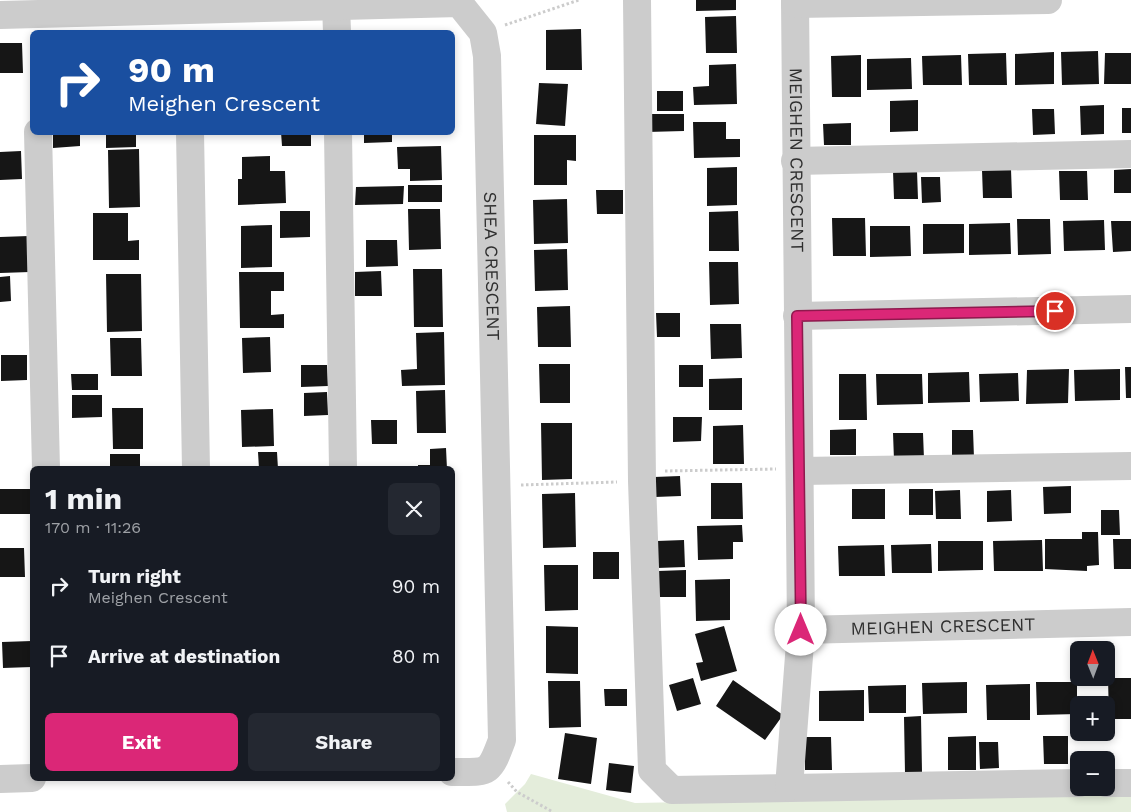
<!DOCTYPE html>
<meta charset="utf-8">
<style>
:root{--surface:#171b24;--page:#242831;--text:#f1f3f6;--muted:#9ea1a6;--accent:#db2777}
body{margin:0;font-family:"Work Sans",sans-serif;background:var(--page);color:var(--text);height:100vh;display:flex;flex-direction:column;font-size:19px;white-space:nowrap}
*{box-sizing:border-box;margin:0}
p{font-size:16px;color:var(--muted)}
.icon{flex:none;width:28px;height:28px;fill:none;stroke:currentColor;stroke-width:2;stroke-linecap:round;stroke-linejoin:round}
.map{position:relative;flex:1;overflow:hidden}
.details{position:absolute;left:30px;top:466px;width:425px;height:315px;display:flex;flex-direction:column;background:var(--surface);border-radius:8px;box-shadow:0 2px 8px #0003}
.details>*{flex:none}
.guide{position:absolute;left:30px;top:30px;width:425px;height:105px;border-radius:8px;box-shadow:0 2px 8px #0003;background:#1a4fa0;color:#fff;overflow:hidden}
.needle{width:32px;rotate:359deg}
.buttons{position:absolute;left:1070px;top:641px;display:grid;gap:10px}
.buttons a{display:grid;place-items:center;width:45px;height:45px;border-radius:8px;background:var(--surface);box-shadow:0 2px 8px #0003;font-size:25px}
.pin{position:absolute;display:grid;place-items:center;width:42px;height:42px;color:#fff;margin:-21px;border:2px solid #fff;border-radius:50%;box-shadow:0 1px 5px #0007}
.me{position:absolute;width:55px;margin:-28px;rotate:0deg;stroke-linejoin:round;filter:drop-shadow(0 0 4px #0008)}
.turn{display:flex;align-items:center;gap:18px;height:105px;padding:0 15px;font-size:22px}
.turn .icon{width:65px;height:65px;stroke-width:2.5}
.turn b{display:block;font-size:35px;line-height:42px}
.round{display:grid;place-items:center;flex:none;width:52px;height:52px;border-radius:8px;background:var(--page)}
.head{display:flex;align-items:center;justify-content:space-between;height:85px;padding:0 15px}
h1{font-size:30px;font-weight:700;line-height:38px}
.cta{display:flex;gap:10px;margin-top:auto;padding:10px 15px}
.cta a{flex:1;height:58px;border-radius:8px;background:var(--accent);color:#fff;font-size:20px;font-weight:700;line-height:58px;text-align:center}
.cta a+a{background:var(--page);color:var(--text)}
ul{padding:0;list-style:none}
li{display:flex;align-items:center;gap:15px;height:70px;padding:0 15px}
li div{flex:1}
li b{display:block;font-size:19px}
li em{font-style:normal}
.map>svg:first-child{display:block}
.green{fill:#e4eddb}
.building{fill:#161616}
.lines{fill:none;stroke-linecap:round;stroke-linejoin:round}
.path{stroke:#ccc;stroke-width:3;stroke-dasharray:2.5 2.5;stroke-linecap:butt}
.minor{stroke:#ccc;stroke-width:28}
.route-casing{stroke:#8e194d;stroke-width:12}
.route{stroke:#db2777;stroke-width:9}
.labels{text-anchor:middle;stroke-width:5;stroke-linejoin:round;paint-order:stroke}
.street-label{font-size:18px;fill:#2f2f2f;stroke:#fff}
</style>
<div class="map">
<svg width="1131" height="812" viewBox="0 0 1131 812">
<rect width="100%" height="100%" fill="#fff"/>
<path class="green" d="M531,774L635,803L1131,793V812H507L505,804L525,784Z"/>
<path class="building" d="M696,0H736V10L696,11Z
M736,16L737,53H706L705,17Z
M581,29L582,70H546V30Z
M0,43H22L23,73H0Z
M1098,51L1099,84L1062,85L1061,52Z
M1054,52V84L1015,85V54Z
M1006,53L1007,85H969L968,54Z
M1105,53H1131V84H1104Z
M861,55V97H832L831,56Z
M961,55L962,85H923L922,56Z
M911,58L912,89L867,90V59Z
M736,64L737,104L694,105L693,87L709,86V65Z
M539,83L568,84L565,126L536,124Z
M657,91H683V111H657Z
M918,100V131L890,132V101Z
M1104,105V134L1081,135L1080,106Z
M1122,108H1131V133H1122Z
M1032,109H1054L1055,134L1033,135Z
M646,114H684V131L647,132Z
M693,122H726V139H740V157L694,158Z
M851,123V145H824L823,124Z
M53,132H80V146L53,148Z
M106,132H136V147L106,148Z
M281,132H311V146H282Z
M364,132H392V142L364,143Z
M534,135H576V161L567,160V185H534Z
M441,146L442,180L410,181V169H398L397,147Z
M139,149L140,207L109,208L108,150Z
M21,151L22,179L0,180V152Z
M270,156V171H285L286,203L238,205V179H242V157Z
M737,167V205L707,206V168Z
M1011,169L1012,198H983L982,170Z
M1131,169V193H1114V170Z
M893,171H917L918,199H894Z
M1059,171H1087L1088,200H1060Z
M921,177H940L941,202L922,203Z
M408,185H442V202H408Z
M404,186L403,204L355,205L356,187Z
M596,190H623V214H597Z
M567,199L568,243L534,244L533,200Z
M408,209H440L441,249L409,250Z
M280,211H310V237L280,238Z
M738,211L739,251H709V212Z
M93,213H128V241L139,240V260H93Z
M832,218H865L866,256H833Z
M1017,219H1050L1051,254L1018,255Z
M1104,220L1105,250L1064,251L1063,221Z
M1111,221H1131V251L1113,252Z
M1010,223L1011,254L969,255V224Z
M923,224H964V253L923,254Z
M272,225V267L241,268V226Z
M870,226H910L911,256L870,257Z
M29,236L30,272L0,273V237Z
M366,240H397L398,266L366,267Z
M567,249L568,290L535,291L534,250Z
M709,262H738L739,304L710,305Z
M413,269H442L443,327H414Z
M381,271L382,296H355V272Z
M239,272H284V291H271V315L284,314V328H240Z
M106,274H141L142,331L107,332Z
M10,276L11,301L0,302V277Z
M570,306L571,347H538L537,307Z
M656,313H680V337H657Z
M710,324H741L742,358L711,359Z
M444,332L445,385L402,386L401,370L417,369L416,333Z
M270,337L271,372L243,373L242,338Z
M110,338H141L142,376H111Z
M1,355H27V380L1,381Z
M539,364H570V403H540Z
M301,365H327L328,386L301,387Z
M679,365H703V387H679Z
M1125,367H1131V398H1126Z
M1069,369L1068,403L1026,404L1027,370Z
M1120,369V400L1075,401L1074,370Z
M969,372L970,402L928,403V373Z
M1018,373L1019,401L980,402L979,374Z
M71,374H98V390H72Z
M839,374H866L867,420H839Z
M876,374H922L923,404L877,405Z
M742,378V410H709V379Z
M445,390L446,433H417L416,391Z
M327,392L328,415L304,416V393Z
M72,395H102V417L72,418Z
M112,408H143V449H113Z
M273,409L274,446L242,447L241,410Z
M673,417H702L701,441L673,442Z
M371,420H397V444H372Z
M541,423H572V479L542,480Z
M743,425L744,464H713V426Z
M856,429V455H830V430Z
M952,430H973L974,458H952Z
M893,433H923L924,459L894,460Z
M446,448L447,469H418V465H430V449Z
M258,452H277L278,469H259Z
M110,454H140V469H110Z
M680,476L681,496L655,497L654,477Z
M711,483H742L743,519H711Z
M1071,486V513L1044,514L1043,487Z
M0,489H31L32,514H0Z
M852,489H885V519H852Z
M909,489H933V515H909Z
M960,490L961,519H936L935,491Z
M1011,490L1012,521L987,522V491Z
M575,493L576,547L543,548L542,494Z
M1101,510H1119L1120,535H1101Z
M742,525L743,542H733V559L698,560L697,526Z
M1082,532H1098L1099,565L1087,566V571L1045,569V539H1082Z
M1113,539H1131V569H1114Z
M684,540L685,567L657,568V541Z
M1042,540L1043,571H994L993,541Z
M938,541H983V570L938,571Z
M931,544L932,573H892L891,545Z
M884,545L885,576H839L838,546Z
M0,548H24L25,577H0Z
M593,552H619V579H593Z
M544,565H578V610L545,611Z
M686,570V597H659L658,571Z
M730,579V620L696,621L695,580Z
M546,626L578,627V674L546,673Z
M724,626L737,671L701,681L696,663L703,662L695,634Z
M32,641V667L3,668L2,642Z
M693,678L701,704L677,711L669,685Z
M1108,678H1131V719H1109Z
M733,680L783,715L765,740L716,706Z
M548,681H580L581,727L549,728Z
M967,682V713L923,714L922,683Z
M1036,682H1077V714L1037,715Z
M1030,684V720H987L986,685Z
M906,685V713H869L868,686Z
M604,689H627V706H605Z
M864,690V721H819V691Z
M921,716L922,772L905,773L904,717Z
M565,733L597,738L591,784L558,779Z
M976,736V770H948V737Z
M1043,736H1068V764H1044Z
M805,737H831L832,770H805Z
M979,742H998L999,768L980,769Z
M609,763L634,766L631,793L606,790Z"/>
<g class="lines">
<path class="path" d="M505,25L579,0
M665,471L776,469
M521,485L617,482
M508,782L517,792L553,812"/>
<g class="minor">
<path d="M637,0L642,481L652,770L672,790L1079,783"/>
<path id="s1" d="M795,0L801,630L1131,622"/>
<path d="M795,4L1048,0"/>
<path d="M336,5L337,32"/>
<path id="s2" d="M0,15L459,3L483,33L487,56L502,740C489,775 489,772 452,772"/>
<path d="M38,132L46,469"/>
<path d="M190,132L196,469"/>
<path d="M338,132L343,469"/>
<path d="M795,161L1131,154"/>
<path d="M797,316L1131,309"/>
<path d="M800,471L1131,466"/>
<path d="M0,779L32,778"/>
<path d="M1106,783H1131"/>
<path d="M789,787L801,630"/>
</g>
</g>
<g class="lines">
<defs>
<path id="route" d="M801,630L797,316L1055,311"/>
</defs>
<use href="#route" class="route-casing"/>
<use href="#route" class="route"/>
</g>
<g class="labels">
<g class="street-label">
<text dy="6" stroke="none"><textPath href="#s1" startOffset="160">MEIGHEN CRESCENT</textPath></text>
<text dy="6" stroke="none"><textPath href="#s2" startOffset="731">SHEA CRESCENT</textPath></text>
<text dy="6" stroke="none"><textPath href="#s1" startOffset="772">MEIGHEN CRESCENT</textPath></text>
</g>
</g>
</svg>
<div class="buttons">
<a><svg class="needle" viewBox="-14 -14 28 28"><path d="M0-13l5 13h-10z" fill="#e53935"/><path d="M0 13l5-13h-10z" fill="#9ea1a6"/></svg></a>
<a>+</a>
<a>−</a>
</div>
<div class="pin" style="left:1055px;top:311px;background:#d93025"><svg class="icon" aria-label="arrive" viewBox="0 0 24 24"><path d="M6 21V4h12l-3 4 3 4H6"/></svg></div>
<svg class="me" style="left:801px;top:630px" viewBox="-20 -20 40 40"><circle r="19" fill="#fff"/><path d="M0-13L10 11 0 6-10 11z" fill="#db2777"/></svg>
<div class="guide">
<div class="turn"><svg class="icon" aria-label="right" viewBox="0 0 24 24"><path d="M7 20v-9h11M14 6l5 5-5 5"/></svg><div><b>90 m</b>Meighen Crescent</div></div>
</div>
<section class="details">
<div class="head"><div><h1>1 min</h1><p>170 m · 11:26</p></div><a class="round"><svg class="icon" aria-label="close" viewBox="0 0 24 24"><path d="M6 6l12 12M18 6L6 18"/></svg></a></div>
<ul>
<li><svg class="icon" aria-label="right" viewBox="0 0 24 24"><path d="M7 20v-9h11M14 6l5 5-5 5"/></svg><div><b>Turn right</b><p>Meighen Crescent</p></div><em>90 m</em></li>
<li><svg class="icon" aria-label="arrive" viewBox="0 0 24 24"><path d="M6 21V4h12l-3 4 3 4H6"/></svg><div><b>Arrive at destination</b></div><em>80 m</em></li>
</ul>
<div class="cta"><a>Exit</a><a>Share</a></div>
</section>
</div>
